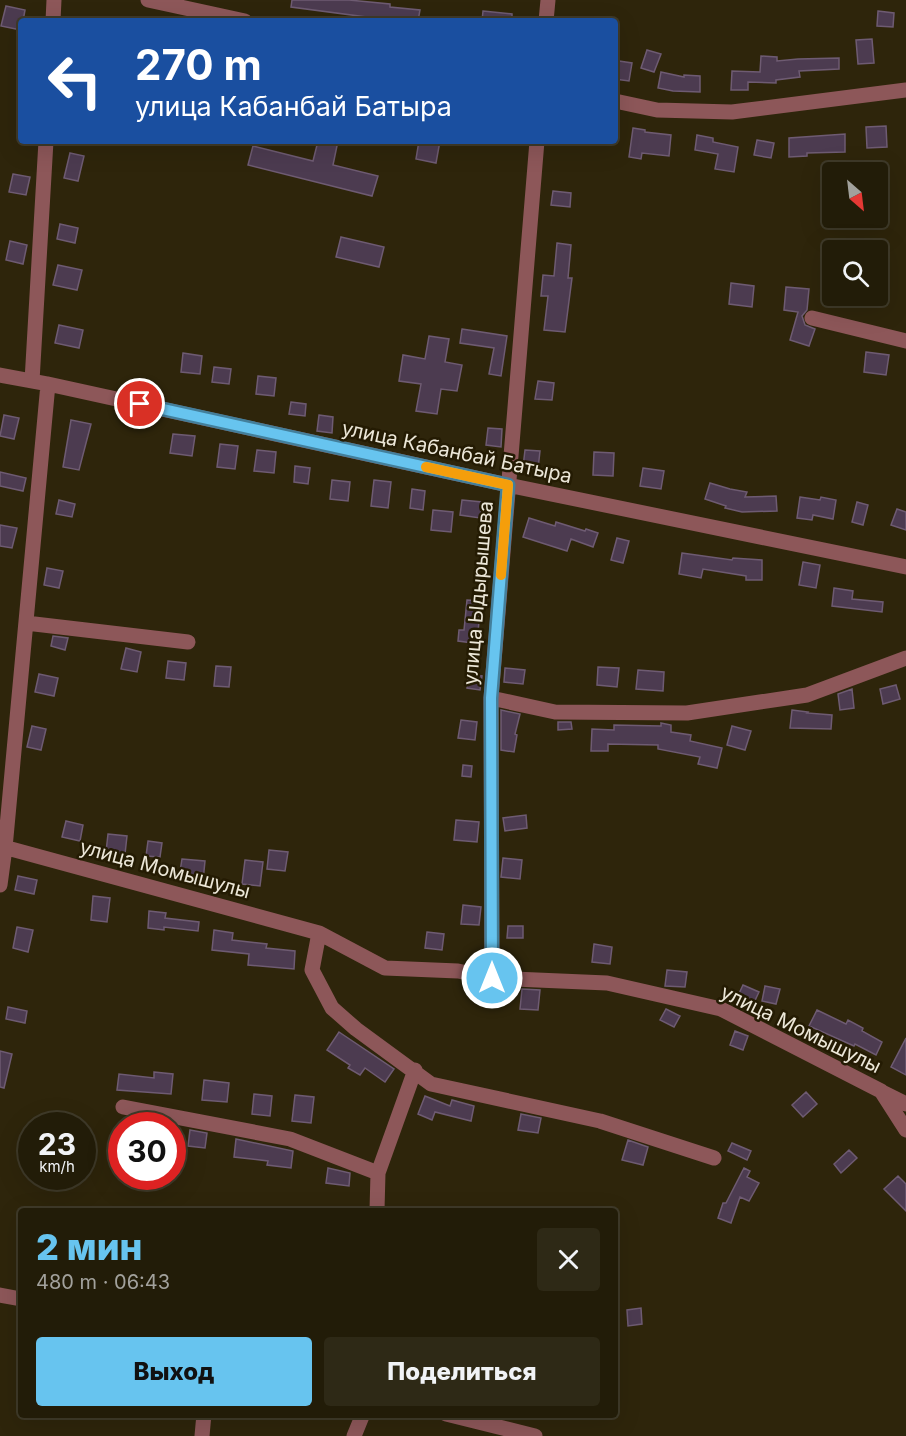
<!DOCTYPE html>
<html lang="ru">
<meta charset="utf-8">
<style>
:root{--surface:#221c08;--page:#2e2916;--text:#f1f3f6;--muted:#a2a19c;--line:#3f3a29;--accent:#67c4ef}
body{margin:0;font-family:Inter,sans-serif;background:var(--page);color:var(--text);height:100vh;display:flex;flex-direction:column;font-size:22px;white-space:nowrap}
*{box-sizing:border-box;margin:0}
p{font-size:20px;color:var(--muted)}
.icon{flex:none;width:33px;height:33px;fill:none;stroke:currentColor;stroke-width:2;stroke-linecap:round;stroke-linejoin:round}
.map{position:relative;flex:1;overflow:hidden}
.side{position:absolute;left:18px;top:1208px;width:600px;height:210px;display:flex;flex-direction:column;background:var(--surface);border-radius:6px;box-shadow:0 6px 24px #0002,0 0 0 2px var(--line)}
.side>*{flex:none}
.hud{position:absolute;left:18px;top:18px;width:600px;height:126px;border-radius:6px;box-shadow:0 6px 24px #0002,0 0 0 2px var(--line);background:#1a4fa0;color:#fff;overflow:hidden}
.needle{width:39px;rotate:152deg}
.tools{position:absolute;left:822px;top:162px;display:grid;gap:12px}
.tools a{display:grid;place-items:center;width:66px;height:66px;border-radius:6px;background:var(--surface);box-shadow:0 6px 24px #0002,0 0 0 2px var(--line);font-size:30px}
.speed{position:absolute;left:18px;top:1112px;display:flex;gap:12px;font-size:30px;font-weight:700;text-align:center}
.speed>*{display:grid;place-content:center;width:78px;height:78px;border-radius:50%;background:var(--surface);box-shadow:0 6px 24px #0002,0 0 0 2px var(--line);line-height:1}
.speed small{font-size:15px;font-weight:400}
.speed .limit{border:9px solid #d22;background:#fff;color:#111}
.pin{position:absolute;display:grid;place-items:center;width:51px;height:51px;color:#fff;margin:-26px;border:3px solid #fff;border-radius:50%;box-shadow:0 2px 6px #0007}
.me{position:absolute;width:66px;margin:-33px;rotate:0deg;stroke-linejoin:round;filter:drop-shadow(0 0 4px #0008)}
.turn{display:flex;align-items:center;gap:21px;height:126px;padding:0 18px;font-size:27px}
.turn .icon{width:78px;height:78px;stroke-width:2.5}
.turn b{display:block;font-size:42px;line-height:51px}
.round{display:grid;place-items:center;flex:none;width:63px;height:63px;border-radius:6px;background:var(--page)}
.head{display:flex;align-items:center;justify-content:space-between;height:102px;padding:0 18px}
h1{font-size:36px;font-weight:800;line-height:45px;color:var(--accent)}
.cta{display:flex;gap:12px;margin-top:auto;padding:12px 18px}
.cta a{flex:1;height:69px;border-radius:6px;background:var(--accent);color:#111;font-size:24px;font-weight:800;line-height:69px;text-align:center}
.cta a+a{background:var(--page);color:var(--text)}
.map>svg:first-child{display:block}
.building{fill:#4c3b50;stroke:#6e5b72;stroke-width:1.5}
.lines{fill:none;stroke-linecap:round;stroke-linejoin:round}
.minor{stroke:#8d5759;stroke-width:15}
.route-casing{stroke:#437f9b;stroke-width:15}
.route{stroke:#67c4ef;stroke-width:10}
.slow{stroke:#f59e0b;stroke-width:10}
.labels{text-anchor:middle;stroke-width:5;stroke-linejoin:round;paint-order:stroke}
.street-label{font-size:20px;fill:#ece7d8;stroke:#241b03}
</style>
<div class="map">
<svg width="906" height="1436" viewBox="0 0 906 1436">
<rect width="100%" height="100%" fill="#2e250b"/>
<path class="building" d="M292,0H349L390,4V7L420,10L418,21H365L366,17L291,7Z
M6,6L25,10L23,21H21V30L1,26Z
M483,11L512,14V21H482Z
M878,11L894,13L893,27L877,26Z
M872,39L874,63L858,64L856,40Z
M647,50L661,54L654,72L641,68Z
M761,56L777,57V61L798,59L839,58V69L799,71L800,77L776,80V83L748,82V90H731L732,71L760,72Z
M619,61L632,63L629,81L615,79Z
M661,72L684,77V75L700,76V92L673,91L658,88Z
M886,126L887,147L867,148L866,127Z
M633,128L645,130V132L671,135L669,156L642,153L641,159L629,157Z
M845,134V152L807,153V156L789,157V138Z
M697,135L713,138V142L738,147L734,172L715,169L718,154L695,150Z
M757,140L774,143L771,158L754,155Z
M318,141H338L333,165L378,176L372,196L248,165L253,146L313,161Z
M419,141H440L436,163L416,159Z
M70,153L84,156L78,181L64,178Z
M13,174L30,177L26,195L9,192Z
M553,191L571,193L570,207L551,205Z
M60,224L78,228L75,243L57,239Z
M341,237L384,247L379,267L336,257Z
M10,241L27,245L23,264L6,260Z
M557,243L571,245L568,278H572L565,332L544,330L548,296H541L543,275L554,276Z
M58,265L82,270L77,290L53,285Z
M731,283L754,286L752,307L729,304Z
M786,287L809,289L807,310L802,316L805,325L815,329L809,346L790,340L798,312L784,310Z
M59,325L83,330L79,348L55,343Z
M462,329L507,336L501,376L489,374L494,348L460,343Z
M429,336L449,339L445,362L462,365L457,391L441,389L437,414L416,411L421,384L399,381L403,355L425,359Z
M866,352L889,355L886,375L864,372Z
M183,353L202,356L200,374L181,372Z
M214,367L231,369L229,384L212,382Z
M258,376L276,378L274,396L256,394Z
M538,381L554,383L552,400L535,399Z
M291,402L306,404L305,416L289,414Z
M4,415L19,418L14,439L0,436Z
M319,415L333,417L332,433L317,431Z
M71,420L91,424L79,470L63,467Z
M488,428L502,429L501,447L486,445Z
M173,434L195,436L192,456L170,453Z
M220,444L238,446L235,469L217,467Z
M257,450L276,452L274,473L254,471Z
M525,450L540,451L538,469L523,467Z
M594,452L614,453L613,476L593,475Z
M295,466L310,468L308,484L294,482Z
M643,468L664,471L661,489L640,486Z
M0,472L26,478L23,491L0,486Z
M332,480L350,482L348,501L330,499Z
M374,480L391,482L388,508L371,506Z
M710,483L730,489L747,492L745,497L776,496L777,511L742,512L725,508L726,506L705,499Z
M412,489L425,491L423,510L410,508Z
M800,497L820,500L821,497L836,500L833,519L813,515L812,520L797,518Z
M59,500L75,504L72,517L56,514Z
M462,500L482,502L480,518L460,515Z
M857,502L868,505L863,525L852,522Z
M897,509L906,512V530L891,525Z
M433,510L453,512L451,532L431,530Z
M529,518L555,526L556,522L585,531L586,529L598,533L593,547L571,539L567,551L523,537Z
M0,525L17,528L12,548L0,546Z
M617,538L629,541L623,563L611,560Z
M682,553L732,560L733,558L762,560V580H746V576L703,569L701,578L679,574Z
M803,562L820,565L816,588L799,585Z
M47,568L63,571L59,588L44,585Z
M834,588L853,591L852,599L883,602L882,612L832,606Z
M467,600L481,601L478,632H481L480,644L458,641L459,630H464Z
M53,636L68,638L65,650L51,646Z
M126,648L141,652L137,672L121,669Z
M168,661L186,663L184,680L166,678Z
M216,666L231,667L229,687L214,686Z
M598,667L619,668L617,687L597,685Z
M505,668L525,670L523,684L504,682Z
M638,670L664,672L663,691L636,689Z
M39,674L58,678L54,696L35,692Z
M469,674L482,676L480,690L467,688Z
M896,685L900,699L883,704L880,689Z
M852,689L854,708L840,710L838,694Z
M501,710L520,714L515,734L517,735L514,752L501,750Z
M792,710L808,712L807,713L832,715L831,729L790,728Z
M461,720L477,722L475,740L458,738Z
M558,722H571L572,729L558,730Z
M661,723L671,725V732L691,735L690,741L722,748L717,768L698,764L700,757L658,749V745L608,744V751H591L592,729L614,730V725L661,726Z
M32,726L46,729L41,750L27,747Z
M732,726L751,731L745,750L727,745Z
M463,765L472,766L471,777L462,776Z
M526,815L527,828L505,831L503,818Z
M456,820L479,822L477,842L454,840Z
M66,821L83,825L80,841L62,837Z
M108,834L127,836L125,854L106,852Z
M148,841L162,843L160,857L146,856Z
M269,850L288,852L285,871L267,869Z
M503,858L522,860L520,879L501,877Z
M182,859L205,861L203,881L179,878Z
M245,860L263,862L260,886L242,884Z
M18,876L37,880L34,894L15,890Z
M93,896L110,898L107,922L91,920Z
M463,905L481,907L479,925L461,924Z
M149,911L166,913L165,918L199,922L198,931L164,927V930L148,928Z
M508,926H523V938H507Z
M17,927L33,930L28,952L13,948Z
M214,930L233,933L232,940L267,944L266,948L295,951L294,969L248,965L249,954L212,950Z
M427,932L444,934L442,950L425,948Z
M594,944L612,947L610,964L592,962Z
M667,970L687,972L685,987L665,986Z
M743,985L759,992L751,1009L735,1002Z
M765,986L780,989L776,1004L762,1001Z
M522,989L540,990L538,1010L520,1009Z
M8,1007L27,1011L25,1023L6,1019Z
M666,1009L680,1016L674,1027L660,1020Z
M817,1010L846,1024L848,1020L863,1028L862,1031L882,1042L876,1055L855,1044L854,1046L809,1026Z
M735,1031L748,1036L743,1050L730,1045Z
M339,1032L394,1069L385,1082L365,1068L360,1075L348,1068L350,1065L327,1050Z
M906,1038V1075L891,1067Z
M0,1051L12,1054L4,1088L0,1087Z
M154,1072L173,1074L171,1094L117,1090L119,1074L154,1078Z
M204,1080L229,1083L227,1102L202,1100Z
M806,1092L817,1104L803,1117L792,1105Z
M254,1094L272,1096L270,1116L252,1114Z
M295,1095L314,1097L311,1123L292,1121Z
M425,1096L450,1106L452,1100L474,1106L471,1121L435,1112L432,1120L418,1114Z
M521,1114L541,1118L538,1133L518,1130Z
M190,1130L207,1133L205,1148L188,1146Z
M236,1139L293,1151L291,1168L267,1165L268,1161L234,1157Z
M628,1140L648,1147L643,1165L622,1160Z
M732,1143L751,1151L747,1160L728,1151Z
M849,1150L857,1158L841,1173L834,1164Z
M328,1168L350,1173L349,1186L326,1183Z
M744,1168L750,1171L747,1177L759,1183L749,1201L740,1197L731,1223L718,1218L723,1203H726Z
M898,1176L906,1184V1211L884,1189Z
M641,1308L642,1324L628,1326L627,1310Z"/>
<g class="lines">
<path class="minor" d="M148,0L245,21
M53,21L54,0
M546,21L548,0
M615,101L657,110L732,112L906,90
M812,318L906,341
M0,375L48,384L508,485L906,567
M32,381L46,141
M26,623L188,642
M491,698L555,712L687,713L807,695L906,658
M0,846L319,933L385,968L458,971L492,978L607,983L721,1009L881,1091L906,1130
M0,885L5,848L48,384
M319,933L312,970L332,1008L356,1029L431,1084L600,1121L714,1158
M492,978L491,698L537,141
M882,1092L906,1104
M123,1107L290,1139L378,1173L377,1210
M378,1173L415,1070
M0,1295L21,1299
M446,1414L535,1436
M202,1436L204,1414
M354,1436L363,1414"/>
</g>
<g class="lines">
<defs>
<path id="route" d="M140,404L508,485L491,698L492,978"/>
</defs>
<use href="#route" class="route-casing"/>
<use href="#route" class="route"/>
<path class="slow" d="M426,467L508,485L501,575"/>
</g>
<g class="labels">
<g class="street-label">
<text transform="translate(457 452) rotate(12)" y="7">улица Кабанбай Батыра</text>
<text transform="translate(478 593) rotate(-85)" y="7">улица Ыдырышева</text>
<text transform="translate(165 869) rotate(15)" y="7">улица Момышулы</text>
<text transform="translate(801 1029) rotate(26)" y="7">улица Момышулы</text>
</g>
</g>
</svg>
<div class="tools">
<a><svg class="needle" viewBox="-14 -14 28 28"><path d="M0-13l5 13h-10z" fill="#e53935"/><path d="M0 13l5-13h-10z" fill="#a2a19c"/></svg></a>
<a><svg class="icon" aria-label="search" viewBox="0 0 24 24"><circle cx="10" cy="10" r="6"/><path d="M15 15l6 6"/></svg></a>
</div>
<div class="speed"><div>23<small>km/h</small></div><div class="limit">30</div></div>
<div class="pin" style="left:140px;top:404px;background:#d93025"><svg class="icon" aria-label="arrive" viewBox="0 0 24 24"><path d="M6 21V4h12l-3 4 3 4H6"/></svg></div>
<svg class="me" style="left:492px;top:978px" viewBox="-20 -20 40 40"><circle r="17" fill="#67c4ef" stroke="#fff" stroke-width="3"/><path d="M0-11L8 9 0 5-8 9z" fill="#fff"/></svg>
<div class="hud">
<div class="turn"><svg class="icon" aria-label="left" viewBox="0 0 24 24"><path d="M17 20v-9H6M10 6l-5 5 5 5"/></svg><div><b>270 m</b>улица Кабанбай Батыра</div></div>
</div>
<section class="side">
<div class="head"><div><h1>2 мин</h1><p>480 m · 06:43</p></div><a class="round"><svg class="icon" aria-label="close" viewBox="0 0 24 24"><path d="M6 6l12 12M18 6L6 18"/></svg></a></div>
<div class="cta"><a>Выход</a><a>Поделиться</a></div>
</section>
</div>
